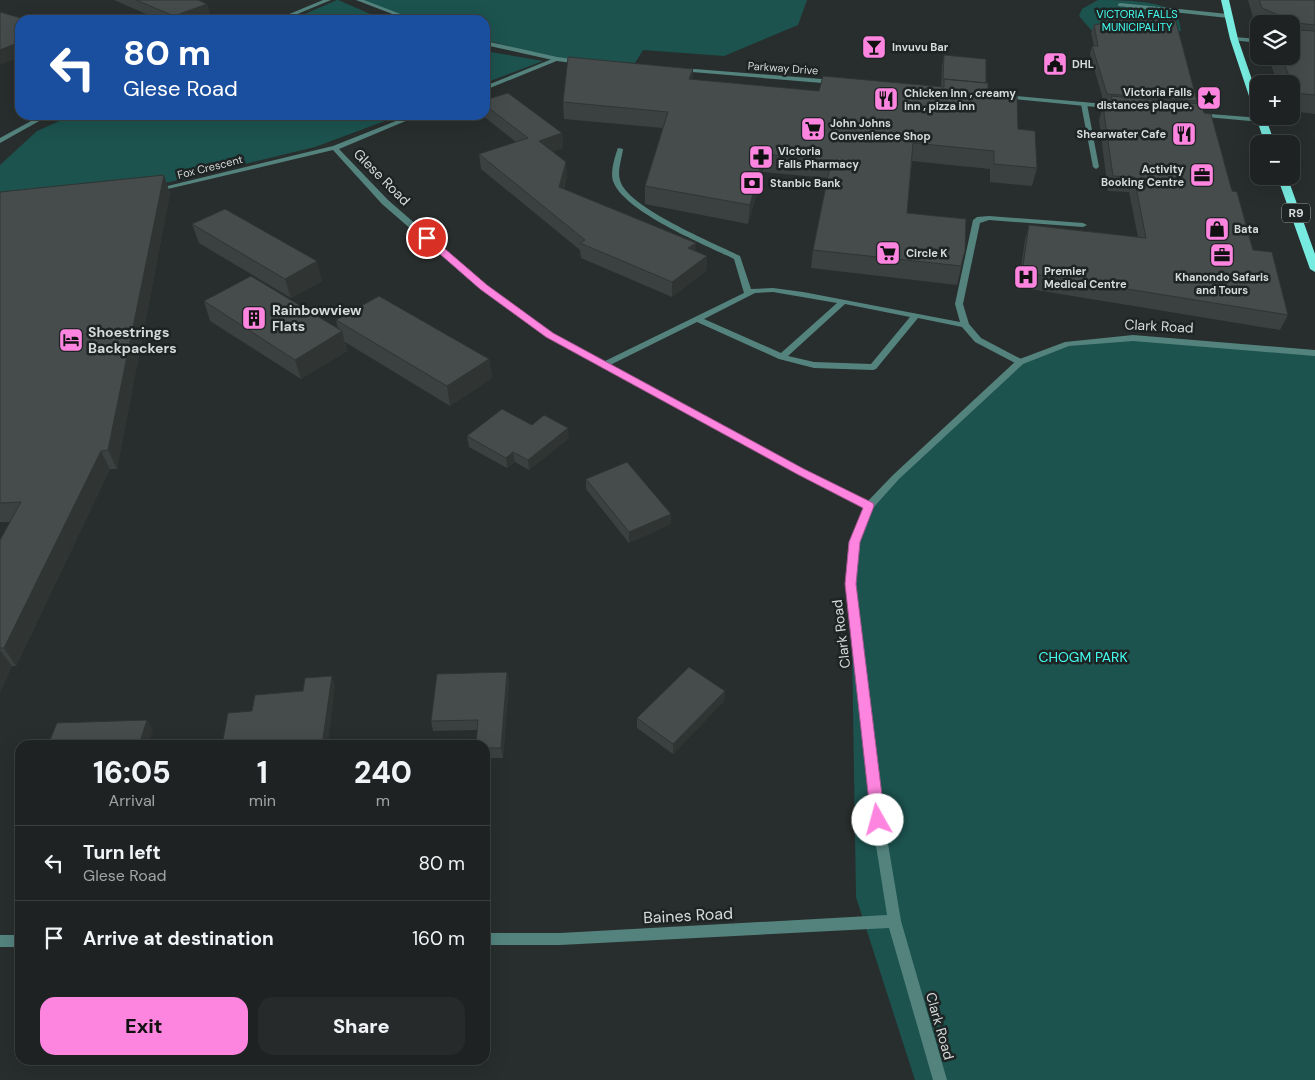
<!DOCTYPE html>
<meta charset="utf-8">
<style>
:root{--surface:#1e2222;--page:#262a2a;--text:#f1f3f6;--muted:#a1a4a5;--line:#3c3f40;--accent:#fe85df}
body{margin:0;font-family:"DM Sans",sans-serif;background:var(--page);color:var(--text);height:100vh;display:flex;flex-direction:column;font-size:19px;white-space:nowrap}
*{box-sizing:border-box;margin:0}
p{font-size:16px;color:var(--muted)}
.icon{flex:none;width:28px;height:28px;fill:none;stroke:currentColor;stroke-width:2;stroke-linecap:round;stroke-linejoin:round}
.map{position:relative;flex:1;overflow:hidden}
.side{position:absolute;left:15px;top:740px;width:475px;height:325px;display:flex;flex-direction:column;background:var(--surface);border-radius:15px;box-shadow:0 5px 20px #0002,0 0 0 1px var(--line)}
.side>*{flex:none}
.banner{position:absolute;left:15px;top:15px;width:475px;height:105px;border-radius:15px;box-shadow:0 5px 20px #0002,0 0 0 1px var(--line);background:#1a4fa0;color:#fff;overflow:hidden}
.tools{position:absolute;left:1250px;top:15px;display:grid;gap:10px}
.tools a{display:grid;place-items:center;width:50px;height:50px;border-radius:10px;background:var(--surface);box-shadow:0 5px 20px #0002,0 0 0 1px var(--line);font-size:25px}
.pin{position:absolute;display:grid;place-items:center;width:42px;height:42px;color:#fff;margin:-21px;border:2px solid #fff;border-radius:50%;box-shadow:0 1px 5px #0007}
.me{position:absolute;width:55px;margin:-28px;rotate:353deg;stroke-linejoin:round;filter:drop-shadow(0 0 4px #0008)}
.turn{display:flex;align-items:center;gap:18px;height:105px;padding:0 25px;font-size:22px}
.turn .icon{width:65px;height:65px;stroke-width:2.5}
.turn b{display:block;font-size:35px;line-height:42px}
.eta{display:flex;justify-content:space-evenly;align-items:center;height:85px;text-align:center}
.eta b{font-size:30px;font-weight:800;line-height:35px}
.action{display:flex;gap:10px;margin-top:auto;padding:10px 25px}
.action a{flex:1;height:58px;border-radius:15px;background:var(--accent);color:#111;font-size:20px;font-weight:800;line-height:58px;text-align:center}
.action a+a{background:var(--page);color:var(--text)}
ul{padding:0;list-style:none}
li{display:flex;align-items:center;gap:15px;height:75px;padding:0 25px;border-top:1px solid var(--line)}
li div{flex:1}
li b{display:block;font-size:19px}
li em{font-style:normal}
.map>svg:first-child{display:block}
.green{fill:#1c534f}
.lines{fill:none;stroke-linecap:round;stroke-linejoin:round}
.service{fill:#54837e;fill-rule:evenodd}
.minor{fill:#54837e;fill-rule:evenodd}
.tertiary{fill:#54837e;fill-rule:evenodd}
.trunk{fill:#78ebe0;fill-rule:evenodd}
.wall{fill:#3b4140}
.shaded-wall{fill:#303534}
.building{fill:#454c4b;stroke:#303534}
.route{fill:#fe85df;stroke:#a55691}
.labels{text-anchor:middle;stroke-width:5;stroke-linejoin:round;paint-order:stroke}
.far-park-label{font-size:11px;fill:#43fef1;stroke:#1e2423}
.far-poi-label{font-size:11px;font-weight:bold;fill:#d5d9d9;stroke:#1e2423;text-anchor:start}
.far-street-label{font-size:11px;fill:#d5d9d9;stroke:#1e2423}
.shield{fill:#1e2423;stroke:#9ea3a2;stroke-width:1}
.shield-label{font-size:12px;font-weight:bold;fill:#d5d9d9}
.street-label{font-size:14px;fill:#d5d9d9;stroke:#1e2423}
.poi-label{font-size:14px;font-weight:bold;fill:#d5d9d9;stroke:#1e2423;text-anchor:start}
.park-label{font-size:14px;fill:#43fef1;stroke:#1e2423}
.near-street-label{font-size:16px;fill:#d5d9d9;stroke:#1e2423}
</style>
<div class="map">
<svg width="1315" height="1080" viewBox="0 0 1315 1080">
<rect width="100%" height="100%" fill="#282e2d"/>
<path class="green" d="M337,0H338L384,20H291Z
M360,0H807L798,25L724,56L643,50L635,63L553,58L485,40V20H416Z
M1098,0C1118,0 1162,0 1175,13C1179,18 1180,25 1181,31L1169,34L1092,31L1079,16L1082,9Z
M485,51L543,61L485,83Z
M73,115H401L315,147L149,187L0,199V165L37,131Z
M1133,338L1315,352V1080H915L856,897L851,584L854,542L869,506L1020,362L1068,344Z"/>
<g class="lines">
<path class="service" d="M1120,3L1228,14L1231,16L1228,18L1118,6V4Z
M1084,102L1087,104L1099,167L1096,169L1093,167L1081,104Z
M618,148L623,149C622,158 617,171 620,180C626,207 714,243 740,256L751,289L773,288L803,292L960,322L955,304L973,220L977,217L989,216L1083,223L1087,225L1083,227L989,220L980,223L963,304L969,324L981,338L1023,360V364H1017L975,342L962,327L918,318L876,369L873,370L814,368L779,359L697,322L604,368L600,365L601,363L744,293L734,259C704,244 624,212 613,181C610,172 615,156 618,148ZM773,292L837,303L781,353L704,319L755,293ZM845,304L910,317L871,364L814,362L788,356Z"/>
<path class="minor" d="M323,0H331L283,20H275Z
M1234,37L1259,39V43L1232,40V38Z
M557,57L560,59L559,60L485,90V86Z
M42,115H50L0,143V138Z
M411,115H420L339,149L388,200L486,285L552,333L804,470L868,501L893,475L1017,360L1065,342L1133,335L1315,350V356L1133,341L1069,346L1023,364L899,479L873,508L859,542L856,584L884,820L901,921L947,1080H933L889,928L560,945H485V933H560L887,915L872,820L846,584L849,542L864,507L798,474L546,337L480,289L382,204L333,150L155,192L151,190L333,146Z
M0,935H20V947H0Z"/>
<path class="tertiary" d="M356,0H364L416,20H408Z
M485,41L557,57L580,60L583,62L580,64L557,61L485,45Z
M682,68L834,80L837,82L834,84L680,71L679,70Z
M1006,95L1116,105L1119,107L1116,109L1004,98L1003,97Z
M1197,113L1261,118L1264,120L1261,122L1195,116L1194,115Z"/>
<path class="trunk" d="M1221,0H1229L1238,39L1259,100V116H1265L1275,144H1265L1230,39Z
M1277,176H1287L1315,254V272L1310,269Z"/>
</g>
<path class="wall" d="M114,0H198L207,4L210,14L196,20H160Z
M1248,0H1315V114L1291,111V84H1278L1270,62L1272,56H1291V24H1259V26L1255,24Z
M1094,25L1197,101V103L1204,113L1253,250L1288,315L1280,330L1018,287L1025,240L1029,225L1138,237L1129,192L1108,191L1099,120L1103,106H1108L1109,103H1104L1090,54L1092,46H1094L1091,33Z
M944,55L986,83L988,91L1018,129L1037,168L1032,186L990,182V169L912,161L907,213L965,251L957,285L811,268L813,250L828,178L763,172L748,224L645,204V186L663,128L564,119L563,102L693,69V80L819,91L941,87L942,65Z
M485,100L562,133L563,148L553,151L567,176L564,189L707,256L706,271L672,297L581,258L580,250L481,169L479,154L516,142L482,115H485Z
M0,192L170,193L117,469H110L16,666H12L0,692V540L10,522H0Z
M192,224L322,281L291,298L199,243Z
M204,301L338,329L336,320L489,359L492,378L450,406L345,342L347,351L301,379L210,321Z
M532,425L569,438L529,470L515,462L507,468L469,447L467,436Z
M586,479L671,514V524L629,543L586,489Z
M507,672L509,682L503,758H485V745L477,730L433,731L431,721Z
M725,691L724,701L673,754L637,728V718Z"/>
<path class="shaded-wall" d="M207,4L210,14L196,20H175L174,16Z
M20,42V57L0,65V50Z
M693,69V85L689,79Z
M562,133L563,148L540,155L539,141Z
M764,154L763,172L748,224L750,205Z
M566,162L567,176L560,201L559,187Z
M164,175L170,193L117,469L108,450Z
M696,243L695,258L688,248Z
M707,256L706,271L672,297V282Z
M317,261L322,281L291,298L285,279Z
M342,331L347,351L301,379L295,360Z
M489,359L492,378L450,406L447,386Z
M568,428L569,438L529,470L528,460Z
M101,451L110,469L16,666L4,648Z
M513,452L515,462L507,468L506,458Z
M671,514V524L629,543V532Z
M0,650L12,666L0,692Z
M507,672L509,682L503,758L501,748Z
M332,676L335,686L328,745H322Z
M725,691L724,701L673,754V744Z
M147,720L153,730L148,745H139Z"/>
<path class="building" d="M136,0H198L207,4L174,16Z
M1259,0H1315V25L1297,23L1262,8Z
M1159,10L1175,18L1197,101L1107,94L1092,46H1098L1094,25Z
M0,12L28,20H20V42L0,50Z
M1299,30L1315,31V95L1296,93L1281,56H1291V35Z
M944,55L986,59V83L943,79Z
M568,57L693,69L689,79L819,91L823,76L944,87V79L988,83V91L1017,94L1018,129L1035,131L1037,168L994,164V151L913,143L907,213L966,219L965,251L961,266L813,250L831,161L764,154L750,205L645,186L668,112L563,102Z
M508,93L562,133L539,141L566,162L559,187L696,243L688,248L707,256L672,282L580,243L585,240L479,154L528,138L485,105V100Z
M1111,96L1201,104L1204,113L1211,114L1232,191L1237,192L1253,250L1272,252L1288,315L1022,272L1029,225L1146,238L1134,177L1113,176L1103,106H1114Z
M164,175L108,450L101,451L4,648H0V540L21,502L0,503V192Z
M225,209L317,261L285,279L192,224Z
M251,276L342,331L295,360L204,301Z
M379,296L489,359L447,386L336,320Z
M502,409L532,425L544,415L568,428L528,460L513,452L506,458L467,436Z
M627,462L671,514L629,532L586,479Z
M689,667L725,691L673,744L637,718Z
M507,672L501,748H485V745H476L478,720L431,721L437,674Z
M332,676L322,745H222L228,713L252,711L255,695L303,691L305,678Z
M147,720L139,745H48L57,723Z"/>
<path class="route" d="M424,236H430L487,285L553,333L804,469L873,503L874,506L860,542L856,584L885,820L883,825L878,827L873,825L871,820L845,584L849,542L863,508L797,474L546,337L480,289L424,240Z"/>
<defs>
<symbol id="bar-square" viewBox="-11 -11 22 22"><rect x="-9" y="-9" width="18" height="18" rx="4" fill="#fe85df" stroke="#1e2423"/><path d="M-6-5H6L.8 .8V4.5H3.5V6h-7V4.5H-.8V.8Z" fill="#111"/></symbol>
<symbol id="civic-square" viewBox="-11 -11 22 22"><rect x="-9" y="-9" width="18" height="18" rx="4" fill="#fe85df" stroke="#1e2423"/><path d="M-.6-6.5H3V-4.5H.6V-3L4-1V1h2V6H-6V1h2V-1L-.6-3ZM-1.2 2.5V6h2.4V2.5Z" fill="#111"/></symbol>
<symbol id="sight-square" viewBox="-11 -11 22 22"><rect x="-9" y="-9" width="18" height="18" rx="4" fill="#fe85df" stroke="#1e2423"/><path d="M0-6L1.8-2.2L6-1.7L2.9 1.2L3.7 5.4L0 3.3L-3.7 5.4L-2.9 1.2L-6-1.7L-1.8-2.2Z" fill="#111"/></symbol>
<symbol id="restaurant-square" viewBox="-11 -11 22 22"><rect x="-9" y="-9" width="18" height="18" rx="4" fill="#fe85df" stroke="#1e2423"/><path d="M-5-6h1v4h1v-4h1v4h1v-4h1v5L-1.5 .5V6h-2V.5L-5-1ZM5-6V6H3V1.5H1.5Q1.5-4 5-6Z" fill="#111"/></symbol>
<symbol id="supermarket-square" viewBox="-11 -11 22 22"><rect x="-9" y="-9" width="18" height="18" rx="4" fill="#fe85df" stroke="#1e2423"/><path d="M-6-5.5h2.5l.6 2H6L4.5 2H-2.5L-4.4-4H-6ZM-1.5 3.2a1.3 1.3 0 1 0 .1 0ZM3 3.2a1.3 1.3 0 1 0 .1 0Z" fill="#111"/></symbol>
<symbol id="pharmacy-square" viewBox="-11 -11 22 22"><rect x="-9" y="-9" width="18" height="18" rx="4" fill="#fe85df" stroke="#1e2423"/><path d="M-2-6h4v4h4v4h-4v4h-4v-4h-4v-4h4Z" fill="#111"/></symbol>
<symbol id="office-square" viewBox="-11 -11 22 22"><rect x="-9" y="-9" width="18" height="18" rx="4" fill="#fe85df" stroke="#1e2423"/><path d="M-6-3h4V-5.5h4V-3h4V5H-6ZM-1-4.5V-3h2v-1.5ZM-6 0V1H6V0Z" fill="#111"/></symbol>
<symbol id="bank-square" viewBox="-11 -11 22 22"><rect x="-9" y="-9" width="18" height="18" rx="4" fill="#fe85df" stroke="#1e2423"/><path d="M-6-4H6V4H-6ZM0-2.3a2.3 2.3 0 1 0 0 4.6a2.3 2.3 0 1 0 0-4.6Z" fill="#111"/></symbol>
<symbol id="shop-square" viewBox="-11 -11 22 22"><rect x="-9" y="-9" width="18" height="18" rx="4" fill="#fe85df" stroke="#1e2423"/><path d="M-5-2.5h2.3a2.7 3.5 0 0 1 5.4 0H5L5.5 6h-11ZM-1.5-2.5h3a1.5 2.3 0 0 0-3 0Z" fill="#111"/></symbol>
<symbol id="hospital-square" viewBox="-11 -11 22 22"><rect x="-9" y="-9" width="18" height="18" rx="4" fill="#fe85df" stroke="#1e2423"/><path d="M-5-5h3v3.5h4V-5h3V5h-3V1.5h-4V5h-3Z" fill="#111"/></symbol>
<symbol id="building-square" viewBox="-11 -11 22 22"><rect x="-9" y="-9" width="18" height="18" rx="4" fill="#fe85df" stroke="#1e2423"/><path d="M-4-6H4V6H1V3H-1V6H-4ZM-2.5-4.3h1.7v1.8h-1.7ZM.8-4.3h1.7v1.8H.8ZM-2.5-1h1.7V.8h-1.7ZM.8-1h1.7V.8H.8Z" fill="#111"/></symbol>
<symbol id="hotel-square" viewBox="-11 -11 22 22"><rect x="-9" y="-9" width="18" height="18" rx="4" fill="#fe85df" stroke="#1e2423"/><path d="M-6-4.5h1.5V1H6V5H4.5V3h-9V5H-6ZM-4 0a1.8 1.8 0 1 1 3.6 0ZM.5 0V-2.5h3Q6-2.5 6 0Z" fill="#111"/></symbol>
</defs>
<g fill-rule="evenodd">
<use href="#bar-square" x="860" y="33" width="28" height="28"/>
<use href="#civic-square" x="1041" y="50" width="28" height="28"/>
<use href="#sight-square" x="1195" y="84" width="28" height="28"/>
<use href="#restaurant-square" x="872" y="85" width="28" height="28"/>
<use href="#supermarket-square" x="799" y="115" width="28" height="28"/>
<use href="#restaurant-square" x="1170" y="120" width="28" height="28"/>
<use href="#pharmacy-square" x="747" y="143" width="28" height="28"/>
<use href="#office-square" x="1188" y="161" width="28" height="28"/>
<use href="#bank-square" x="738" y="169" width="28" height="28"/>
<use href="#shop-square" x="1203" y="215" width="28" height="28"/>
<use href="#supermarket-square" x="874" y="239" width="28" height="28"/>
<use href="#office-square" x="1208" y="241" width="28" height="28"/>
<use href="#hospital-square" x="1012" y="263" width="28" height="28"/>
<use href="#building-square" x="240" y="304" width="28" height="28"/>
<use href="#hotel-square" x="57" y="326" width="28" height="28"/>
</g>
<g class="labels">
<g class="far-park-label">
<text x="1137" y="18">VICTORIA FALLS<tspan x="1137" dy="13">MUNICIPALITY</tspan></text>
</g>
<g class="far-poi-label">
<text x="892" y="51">Invuvu Bar</text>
<text x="1072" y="68">DHL</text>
<text x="1192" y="96" text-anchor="end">Victoria Falls<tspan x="1192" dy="13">distances plaque.</tspan></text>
<text x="904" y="97">Chicken inn , creamy<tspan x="904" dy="13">inn , pizza inn</tspan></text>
<text x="830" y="127">John Johns<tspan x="830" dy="13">Convenience Shop</tspan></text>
<text x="1166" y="138" text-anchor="end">Shearwater Cafe</text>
<text x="778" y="155">Victoria<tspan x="778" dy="13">Falls Pharmacy</tspan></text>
<text x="1184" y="173" text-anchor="end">Activity<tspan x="1184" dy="13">Booking Centre</tspan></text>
<text x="770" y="187">Stanbic Bank</text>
<text x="1234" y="233">Bata</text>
<text x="906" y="257">Circle K</text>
<text x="1044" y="275">Premier<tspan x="1044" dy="13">Medical Centre</tspan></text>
<text x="1222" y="281" text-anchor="middle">Khanondo Safaris<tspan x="1222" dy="13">and Tours</tspan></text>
</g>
<g class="far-street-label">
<text transform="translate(783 68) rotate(4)" y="4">Parkway Drive</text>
<text transform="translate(210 167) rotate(-14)" y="4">Fox Crescent</text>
</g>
<rect class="shield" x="1282" y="203.5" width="28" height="19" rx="4"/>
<g class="shield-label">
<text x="1296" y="217">R9</text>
</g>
<g class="street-label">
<text transform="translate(382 177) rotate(45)" y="5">Glese Road</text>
<text transform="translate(1159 326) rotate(3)" y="5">Clark Road</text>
<text transform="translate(841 634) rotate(-97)" y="5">Clark Road</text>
<text transform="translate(940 1026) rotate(74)" y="5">Clark Road</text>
</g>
<g class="poi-label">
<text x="272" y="315">Rainbowview<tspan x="272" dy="16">Flats</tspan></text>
<text x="88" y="337">Shoestrings<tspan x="88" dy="16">Backpackers</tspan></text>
</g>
<g class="park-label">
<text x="1083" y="662">CHOGM PARK</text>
</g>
<g class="near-street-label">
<text transform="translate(688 915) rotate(-3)" y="6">Baines Road</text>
</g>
</g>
</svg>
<div class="tools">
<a><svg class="icon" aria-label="layers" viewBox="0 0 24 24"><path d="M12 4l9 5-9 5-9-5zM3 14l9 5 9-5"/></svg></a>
<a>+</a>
<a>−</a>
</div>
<div class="pin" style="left:427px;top:238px;background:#d93025"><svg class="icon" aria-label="arrive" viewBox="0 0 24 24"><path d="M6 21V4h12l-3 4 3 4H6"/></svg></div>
<svg class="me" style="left:878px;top:820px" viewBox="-20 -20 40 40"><circle r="19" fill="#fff"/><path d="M0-13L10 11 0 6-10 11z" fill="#fe85df"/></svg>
<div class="banner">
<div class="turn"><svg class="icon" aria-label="left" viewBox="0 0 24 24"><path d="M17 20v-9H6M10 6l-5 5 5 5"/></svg><div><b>80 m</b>Glese Road</div></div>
</div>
<section class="side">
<div class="eta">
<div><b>16:05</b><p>Arrival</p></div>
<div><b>1</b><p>min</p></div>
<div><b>240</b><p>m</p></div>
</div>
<ul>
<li><svg class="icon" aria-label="left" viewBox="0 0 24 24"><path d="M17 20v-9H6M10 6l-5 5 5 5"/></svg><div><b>Turn left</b><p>Glese Road</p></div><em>80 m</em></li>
<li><svg class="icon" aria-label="arrive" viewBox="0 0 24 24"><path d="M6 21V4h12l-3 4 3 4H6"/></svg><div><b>Arrive at destination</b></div><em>160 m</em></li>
</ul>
<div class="action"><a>Exit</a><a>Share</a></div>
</section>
</div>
